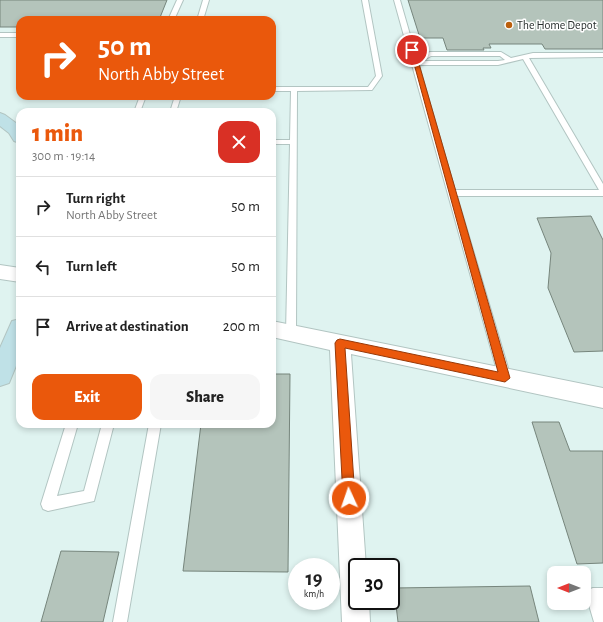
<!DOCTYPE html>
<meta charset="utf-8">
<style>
:root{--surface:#fff;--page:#f6f6f6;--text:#222;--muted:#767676;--line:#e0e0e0;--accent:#ea580c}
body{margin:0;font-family:"Alegreya Sans",sans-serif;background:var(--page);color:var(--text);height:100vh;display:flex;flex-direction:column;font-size:15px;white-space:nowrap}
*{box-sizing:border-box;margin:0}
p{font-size:13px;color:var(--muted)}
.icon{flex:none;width:22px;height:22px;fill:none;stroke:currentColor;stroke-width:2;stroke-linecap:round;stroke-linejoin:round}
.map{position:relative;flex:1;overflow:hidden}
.side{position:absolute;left:16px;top:108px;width:260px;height:320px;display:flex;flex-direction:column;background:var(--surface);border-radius:12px;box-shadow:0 2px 6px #0003}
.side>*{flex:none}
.hud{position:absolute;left:16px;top:16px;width:260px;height:84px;border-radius:12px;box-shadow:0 2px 6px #0003;background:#ea580c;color:#fff;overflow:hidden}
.needle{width:26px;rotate:270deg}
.fabs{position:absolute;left:547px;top:566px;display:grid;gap:8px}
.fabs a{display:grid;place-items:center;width:44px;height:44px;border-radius:8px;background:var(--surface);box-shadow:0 2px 6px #0003;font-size:20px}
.speed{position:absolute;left:288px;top:558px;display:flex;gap:8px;font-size:20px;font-weight:700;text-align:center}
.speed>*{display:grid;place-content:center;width:52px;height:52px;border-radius:50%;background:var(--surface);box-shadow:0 2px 6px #0003;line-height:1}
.speed small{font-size:10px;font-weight:400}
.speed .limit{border:2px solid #111;border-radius:6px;background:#fff;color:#111}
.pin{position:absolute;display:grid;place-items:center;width:34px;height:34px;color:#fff;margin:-17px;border:2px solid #fff;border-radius:50%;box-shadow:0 1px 4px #0007}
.me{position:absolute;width:44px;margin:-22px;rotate:357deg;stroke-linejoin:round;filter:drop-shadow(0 0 3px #0008)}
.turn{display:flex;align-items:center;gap:14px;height:84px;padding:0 16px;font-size:18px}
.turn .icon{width:52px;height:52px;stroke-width:2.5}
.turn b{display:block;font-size:28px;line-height:34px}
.round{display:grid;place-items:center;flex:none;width:42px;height:42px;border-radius:12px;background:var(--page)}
.headline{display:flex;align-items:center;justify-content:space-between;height:68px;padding:0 16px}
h1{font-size:24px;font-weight:800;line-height:30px;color:var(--accent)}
.action{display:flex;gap:8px;margin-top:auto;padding:8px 16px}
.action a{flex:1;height:46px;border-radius:12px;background:var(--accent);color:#fff;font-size:16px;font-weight:800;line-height:46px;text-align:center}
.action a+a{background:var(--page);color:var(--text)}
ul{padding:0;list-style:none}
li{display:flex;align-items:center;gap:12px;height:60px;padding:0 16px;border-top:1px solid var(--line)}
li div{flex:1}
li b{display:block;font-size:15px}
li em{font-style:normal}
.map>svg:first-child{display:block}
.building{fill:#b4c4bb;stroke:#76857c}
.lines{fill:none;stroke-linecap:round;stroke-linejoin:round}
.lane-casing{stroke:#b2c5c2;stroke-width:2}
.street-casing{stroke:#b2c5c2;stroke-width:2}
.secondary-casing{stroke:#b2c5c2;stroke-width:2}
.lane{fill:#fff;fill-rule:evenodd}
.street{fill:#fff;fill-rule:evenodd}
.secondary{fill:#bfe1e7;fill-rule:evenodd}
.route{fill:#ea580c;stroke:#983908}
.poi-dot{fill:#bb5f0d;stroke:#fff;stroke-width:1.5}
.labels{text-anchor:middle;stroke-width:3;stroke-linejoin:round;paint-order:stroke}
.far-poi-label{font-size:12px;fill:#272e2d;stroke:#fff;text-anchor:start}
</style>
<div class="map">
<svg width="603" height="622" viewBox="0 0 603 622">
<rect width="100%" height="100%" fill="#dff3f0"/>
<path class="building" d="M0,0H167L159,20H20V27H0Z
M408,0H603V49H545L542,44H489L491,48H483L484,50H447L443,38H420Z
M591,216L603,240V351L574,352L548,288L551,253L537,218Z
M272,374H290L288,572L183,571L201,424H272Z
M532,422H559L570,451H603V563L577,564Z
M61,551L119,552L103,622H41Z
M530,586L539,622H398L394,588Z"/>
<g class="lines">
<defs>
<path id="lane" d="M177,0H183L174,20H168Z
M203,0H209L203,20H197Z
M362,0H368L382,76L372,90L297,91L296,333L295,336L291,337L287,336L286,333L290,144H272V140H290L291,91H272V87H368L376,76Z
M394,0H400L417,59L430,52H501L511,58L533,53H603V57L529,58L603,184V196H457L511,378L509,381L505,383L501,381L499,378ZM431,56H500L505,60L498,61H422ZM523,59L599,190H455L419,65H498Z
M0,33H20V37H0Z
M140,96H146L140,112H134Z
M175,96H181L176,112H170Z
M66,424H78L57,496L84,491L102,424H114L94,501L48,511L43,509L41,504Z
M149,424H161L127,622H113Z
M593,588H603V622H594L586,595L588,590Z"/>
<path id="street" d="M0,265L20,268V282L0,279Z
M272,321L603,388V408L351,354L366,567H357V601H369L370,622H342L330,350L272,337Z"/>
<path id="secondary" d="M0,113L5,115L20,126V143L14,141L9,133L0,126Z
M20,319V356L9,383L0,386V348L12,321Z"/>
</defs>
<use href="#lane" class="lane-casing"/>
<use href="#street" class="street-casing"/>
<use href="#secondary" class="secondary-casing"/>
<use href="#lane" class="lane"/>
<use href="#street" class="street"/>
<use href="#secondary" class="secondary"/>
</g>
<path class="route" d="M410,49L415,50L510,378L505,382L345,348L355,498L353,502L349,504L345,502L343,498L335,343L337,340L340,339L498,372Z"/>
<circle class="poi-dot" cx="509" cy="25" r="4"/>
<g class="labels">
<g class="far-poi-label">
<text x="517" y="29">The Home Depot</text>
</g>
</g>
</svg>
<div class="fabs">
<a><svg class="needle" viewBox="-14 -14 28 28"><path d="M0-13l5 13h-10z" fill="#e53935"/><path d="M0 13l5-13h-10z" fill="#767676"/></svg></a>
</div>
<div class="speed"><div>19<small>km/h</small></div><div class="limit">30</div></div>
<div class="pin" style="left:412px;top:50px;background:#d93025"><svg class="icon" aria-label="arrive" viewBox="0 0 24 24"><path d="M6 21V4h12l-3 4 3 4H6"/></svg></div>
<svg class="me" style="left:349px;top:498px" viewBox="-20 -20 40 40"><circle r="17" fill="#ea580c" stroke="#fff" stroke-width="3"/><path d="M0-11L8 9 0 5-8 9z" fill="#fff"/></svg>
<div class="hud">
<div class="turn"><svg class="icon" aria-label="right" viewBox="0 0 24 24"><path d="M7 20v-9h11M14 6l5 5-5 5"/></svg><div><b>50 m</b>North Abby Street</div></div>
</div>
<section class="side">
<div class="headline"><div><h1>1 min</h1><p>300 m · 19:14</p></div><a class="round" style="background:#d93025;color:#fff"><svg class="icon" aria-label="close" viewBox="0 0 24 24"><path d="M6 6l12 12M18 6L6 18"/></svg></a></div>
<ul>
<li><svg class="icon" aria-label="right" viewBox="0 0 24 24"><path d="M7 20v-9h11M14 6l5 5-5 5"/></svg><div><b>Turn right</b><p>North Abby Street</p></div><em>50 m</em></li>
<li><svg class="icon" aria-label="left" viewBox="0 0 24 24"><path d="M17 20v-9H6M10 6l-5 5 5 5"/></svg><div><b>Turn left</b></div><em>50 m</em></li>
<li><svg class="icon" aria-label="arrive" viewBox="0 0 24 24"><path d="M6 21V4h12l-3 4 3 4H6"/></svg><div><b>Arrive at destination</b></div><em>200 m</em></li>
</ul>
<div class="action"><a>Exit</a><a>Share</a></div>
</section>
</div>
